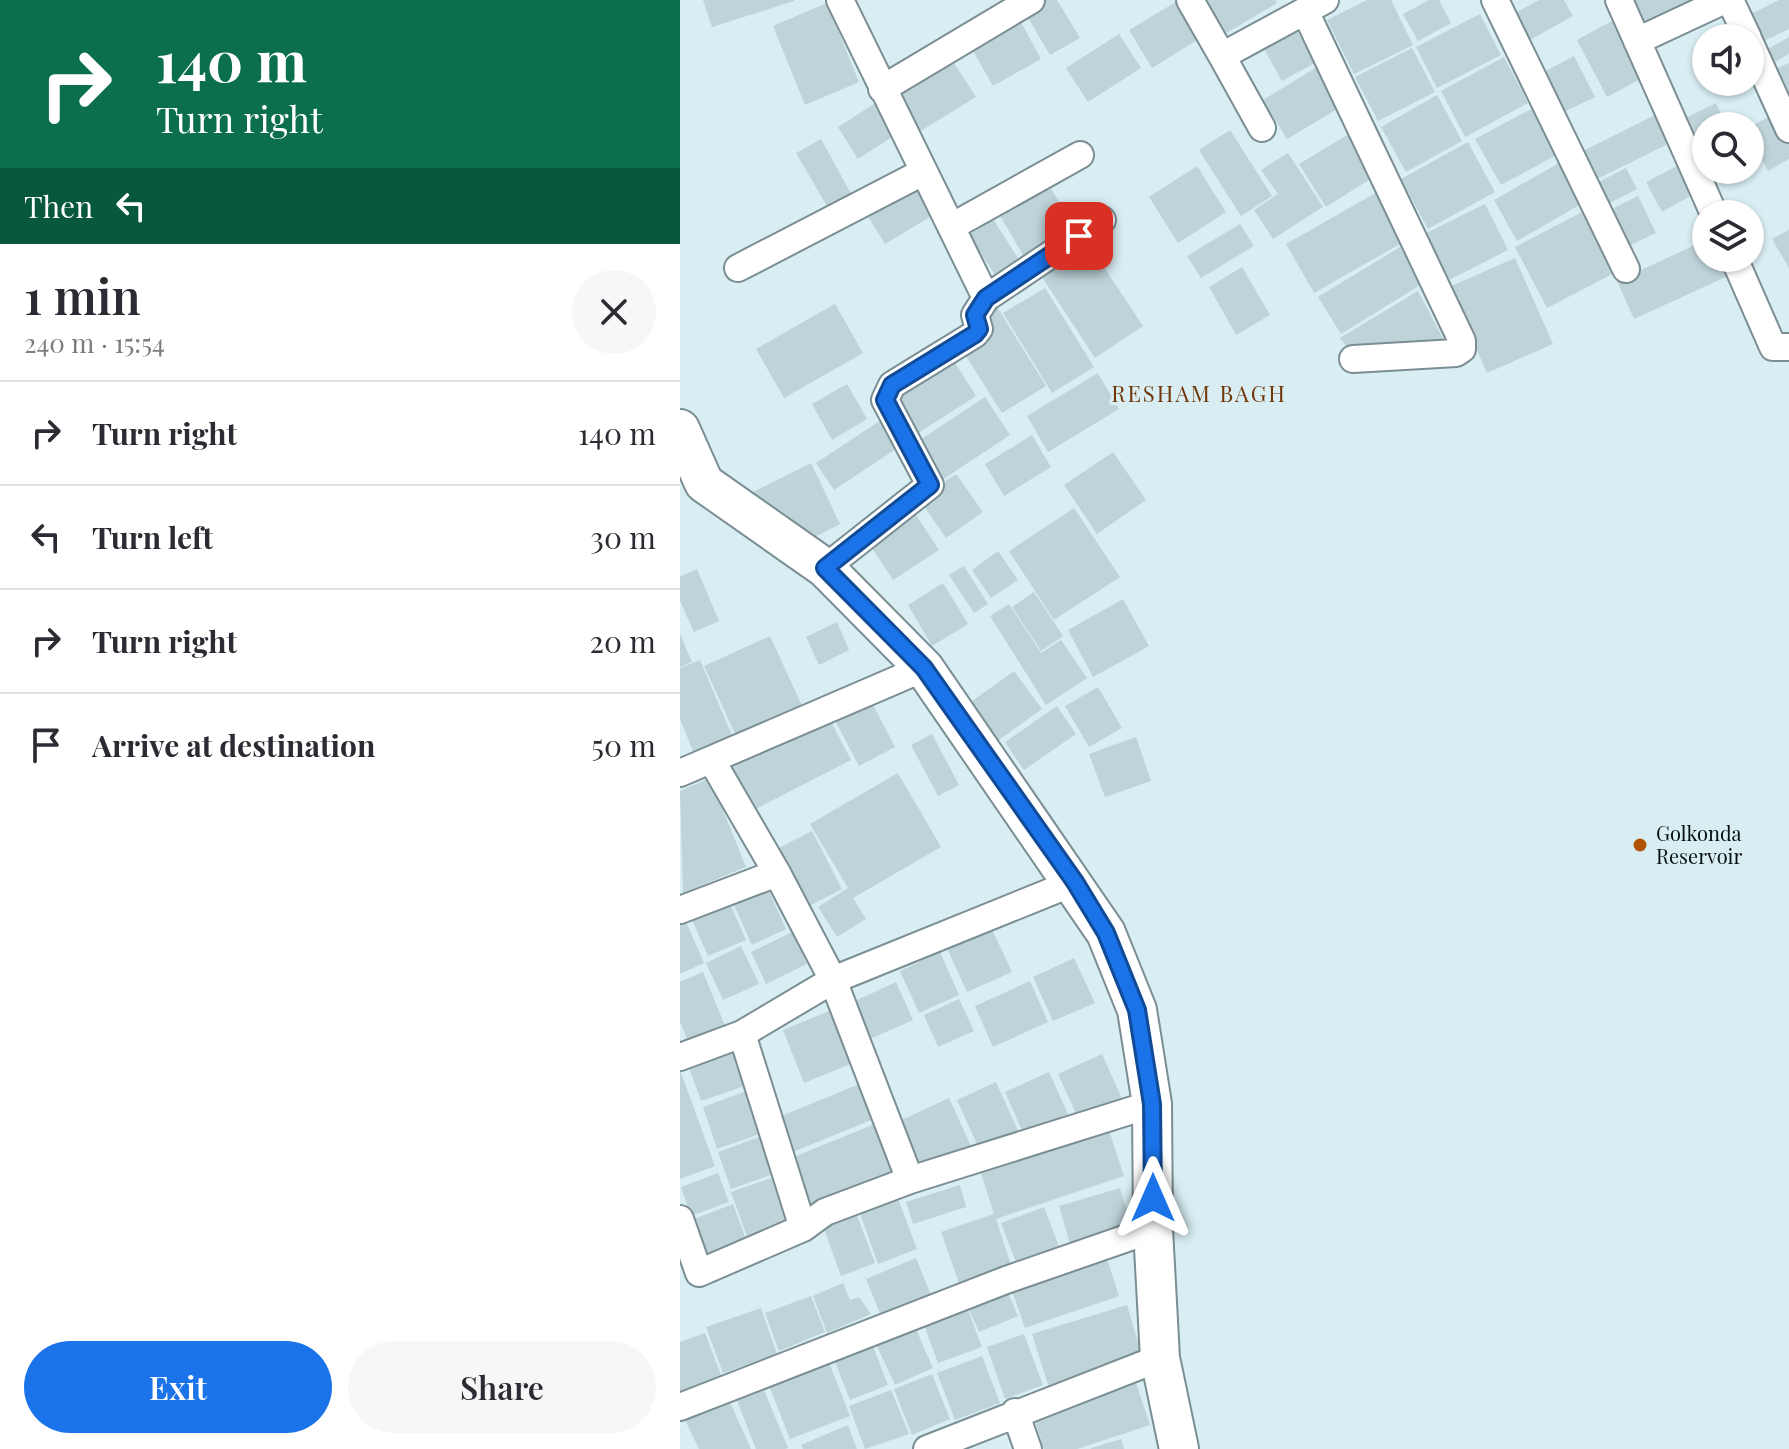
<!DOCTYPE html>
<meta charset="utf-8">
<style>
:root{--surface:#fff;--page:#f7f7f7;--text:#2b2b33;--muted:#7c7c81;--line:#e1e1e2;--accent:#1a73e8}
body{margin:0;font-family:"Playfair Display",serif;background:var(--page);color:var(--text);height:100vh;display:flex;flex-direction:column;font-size:30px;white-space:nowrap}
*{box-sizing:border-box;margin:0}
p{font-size:26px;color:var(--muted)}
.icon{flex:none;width:44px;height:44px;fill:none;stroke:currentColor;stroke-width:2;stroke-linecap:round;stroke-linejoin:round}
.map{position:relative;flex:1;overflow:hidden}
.side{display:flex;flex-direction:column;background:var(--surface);width:680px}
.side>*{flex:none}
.top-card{background:#0b6e4f;color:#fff;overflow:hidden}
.buttons{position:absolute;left:1012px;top:24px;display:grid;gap:16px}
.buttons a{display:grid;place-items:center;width:72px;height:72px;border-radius:50%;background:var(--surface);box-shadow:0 2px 6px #0004;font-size:40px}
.pin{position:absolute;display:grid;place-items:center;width:68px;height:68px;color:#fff;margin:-34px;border-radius:16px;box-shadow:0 4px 12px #0006}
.me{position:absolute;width:88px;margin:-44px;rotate:0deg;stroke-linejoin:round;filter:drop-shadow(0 0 6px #0008)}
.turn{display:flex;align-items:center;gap:28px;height:168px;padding:0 24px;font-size:36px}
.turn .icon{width:104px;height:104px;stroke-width:2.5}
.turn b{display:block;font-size:56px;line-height:68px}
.then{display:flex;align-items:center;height:76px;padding:0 24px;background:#0003;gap:16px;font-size:30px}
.round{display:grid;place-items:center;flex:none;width:84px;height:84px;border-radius:42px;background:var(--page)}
.head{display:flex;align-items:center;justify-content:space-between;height:136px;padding:0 24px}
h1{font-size:48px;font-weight:600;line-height:60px}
.button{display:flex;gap:16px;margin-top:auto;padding:16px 24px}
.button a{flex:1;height:92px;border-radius:48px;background:var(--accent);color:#fff;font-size:32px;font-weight:600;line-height:92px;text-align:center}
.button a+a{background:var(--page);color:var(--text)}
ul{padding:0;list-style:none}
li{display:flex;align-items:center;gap:24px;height:104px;padding:0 24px;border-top:2px solid var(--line)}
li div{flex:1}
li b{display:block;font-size:30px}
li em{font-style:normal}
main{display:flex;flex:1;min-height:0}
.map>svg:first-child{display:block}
.building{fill:#bed4d9}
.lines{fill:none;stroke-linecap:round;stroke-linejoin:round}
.street-casing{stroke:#7a8e93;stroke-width:30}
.secondary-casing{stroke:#7a8e93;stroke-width:42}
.street{stroke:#fff;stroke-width:26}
.secondary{stroke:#fff;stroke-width:38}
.route-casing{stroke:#114b97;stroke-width:20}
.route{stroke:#1a73e8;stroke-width:14}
.poi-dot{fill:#b15302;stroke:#d8eef3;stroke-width:3}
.labels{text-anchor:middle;stroke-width:6;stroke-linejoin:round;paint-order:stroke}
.poi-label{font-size:20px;fill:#070f10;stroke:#d8eef3;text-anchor:start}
.neighbourhood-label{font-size:22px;letter-spacing:2px;fill:#713508;stroke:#d8eef3}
</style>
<main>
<section class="side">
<div class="top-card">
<div class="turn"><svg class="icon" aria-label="right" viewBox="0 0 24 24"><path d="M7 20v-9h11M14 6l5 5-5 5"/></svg><div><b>140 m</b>Turn right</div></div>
<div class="then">Then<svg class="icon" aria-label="left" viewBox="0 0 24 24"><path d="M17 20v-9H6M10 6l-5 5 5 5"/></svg></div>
</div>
<div class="head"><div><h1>1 min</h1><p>240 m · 15:54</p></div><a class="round"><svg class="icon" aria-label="close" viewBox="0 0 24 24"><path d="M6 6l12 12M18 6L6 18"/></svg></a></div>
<ul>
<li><svg class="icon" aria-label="right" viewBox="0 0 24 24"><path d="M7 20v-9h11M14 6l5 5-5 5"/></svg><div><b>Turn right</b></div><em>140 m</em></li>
<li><svg class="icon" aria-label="left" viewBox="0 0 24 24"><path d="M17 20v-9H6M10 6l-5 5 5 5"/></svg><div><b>Turn left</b></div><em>30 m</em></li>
<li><svg class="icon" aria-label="right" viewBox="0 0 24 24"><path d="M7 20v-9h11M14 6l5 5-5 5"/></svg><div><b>Turn right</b></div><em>20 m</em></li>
<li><svg class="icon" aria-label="arrive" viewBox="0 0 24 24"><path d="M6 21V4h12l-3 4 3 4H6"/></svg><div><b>Arrive at destination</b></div><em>50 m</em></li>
</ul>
<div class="button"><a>Exit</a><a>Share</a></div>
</section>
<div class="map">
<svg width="1109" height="1449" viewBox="0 0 1109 1449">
<rect width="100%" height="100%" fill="#d8eef3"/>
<path class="building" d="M23,0H114V1L32,27Z
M364,0H377L400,38L370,55L344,11Z
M499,0L524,36L472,68L449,30Z
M523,0H595L597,3L543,35Z
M687,0H711L733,45L674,74L647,20Z
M749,0H759L771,23L738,41L723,14Z
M859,0H884L893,16L848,41L833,14Z
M942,0H1038L959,37Z
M1099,0H1109V29L1078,44L1065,17Z
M147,3L179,82L125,105L93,26Z
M800,14L821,55L757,88L736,47Z
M337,15L361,59L313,86L288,42Z
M937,18L968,75L927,97L897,40Z
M615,28L635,63L602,81L583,47Z
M439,34L461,68L408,102L386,68Z
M1109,37V54L1091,64L1084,51Z
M732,48L755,92L698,121L675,77Z
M269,55L296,97L234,135L208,93Z
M894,56L915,97L882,113L862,73Z
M824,57L848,103L785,137L761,91Z
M1109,63V95L1107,96L1096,69Z
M637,67L661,107L607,139L583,100Z
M757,95L782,141L726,172L701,127Z
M197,102L217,134L178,159L158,127Z
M1036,103L1044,120L1007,139L999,121Z
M855,107L880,153L821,185L795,139Z
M979,113L994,141L911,182L897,154Z
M1094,114L1109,143V159L1088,171L1070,137V127Z
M550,130L592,196L561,216L519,150Z
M1026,132V169L1008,141Z
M669,134L695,176L646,207L619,164Z
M141,139L174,199L151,213L116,153Z
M788,142L815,192L748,229L721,179Z
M608,153L643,207L593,239L574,210L598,194L581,170Z
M879,163L903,203L837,241L814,200Z
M999,165L1014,194L982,212L966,182Z
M517,166L546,212L498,243L469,197Z
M946,168L957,189L924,206L913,185Z
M232,181L253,215L205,244L184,210Z
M367,182L396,230L347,262L318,212Z
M699,191L727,240L634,293L606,244Z
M958,196L976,233L942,249L924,213Z
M805,204L828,250L769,280L746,233Z
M908,209L940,270L867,308L835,247Z
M313,219L345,269L321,284L289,235Z
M560,224L574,246L521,278L507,256Z
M1109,230V268L1092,239Z
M1026,240V258H1043L1050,275L954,319L937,281Z
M408,243L463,326L415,358L360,274Z
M720,247L742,284L661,334L638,297Z
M835,258L873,344L807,373L769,287Z
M562,267L590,315L556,335L529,287Z
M365,288L414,367L372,393L323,313Z
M738,291L768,348L672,354L660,338Z
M314,302L366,386L322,413L284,353L314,334L299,311Z
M155,304L183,353L104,398L76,349Z
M274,361L296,396L232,437L210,402Z
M418,373L439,409L368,452L347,416Z
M167,384L187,419L152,440L132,404Z
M305,397L330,435L256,484L231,446Z
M207,416L225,443L154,490L136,463Z
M352,435L371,467L324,496L305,464Z
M433,452L466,500L417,534L384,485Z
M131,463L160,524L125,542L73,492Z
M276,474L303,512L266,538L239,499Z
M394,508L440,577L374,620L329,551Z
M236,515L259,550L213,580L190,545Z
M318,551L338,580L311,598L292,570Z
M284,566L308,604L294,613L269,575Z
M17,569L39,621L14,632L0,601V577Z
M263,583L288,624L252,646L228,605Z
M354,592L383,636L361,651L332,607Z
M443,599L469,646L413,677L388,630Z
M329,604L361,653L381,640L407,678L366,705L310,616Z
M157,622L169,650L139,665L126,637Z
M0,634L12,662L0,667Z
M90,636L123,708L57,738L24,666Z
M20,660L54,740L15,756L0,719V668Z
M334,671L362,709L316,742L288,704Z
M418,687L442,728L409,747L385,706Z
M192,703L215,747L179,766L156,722Z
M377,706L396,734L344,770L325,742Z
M148,716L171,760L70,812L47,768Z
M252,734L279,785L258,796L231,745Z
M456,737L471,781L425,797L409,754Z
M218,773L261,847L173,898L186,919L157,937L138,907L168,888L130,824Z
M30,778L66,867L3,893L0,791Z
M132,831L162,889L129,906L99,848Z
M88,889L106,929L72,945L54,905Z
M50,904L66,940L28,956L12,920Z
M3,915L24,963L0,974V916Z
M308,921L332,972L287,992L264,942Z
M112,932L127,964L86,984L71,952Z
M61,946L79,984L43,1000L26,963Z
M260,952L279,995L239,1013L220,971Z
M394,958L415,1003L373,1021L353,977Z
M23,972L46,1028L9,1043L0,1022V982Z
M350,981L368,1022L313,1047L295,1006Z
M216,982L233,1020L190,1039L173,1002Z
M279,999L294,1031L258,1047L244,1015Z
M154,1009L175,1062L124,1083L103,1030Z
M54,1041L70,1084L21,1101L6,1059Z
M422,1054L443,1101L399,1120L378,1074Z
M0,1070L35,1166L0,1179Z
M369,1072L388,1114L344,1135L325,1092Z
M316,1082L340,1135L301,1153L277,1100Z
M182,1083L196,1118L108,1154L94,1119Z
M69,1090L85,1132L37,1149L23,1107Z
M269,1098L291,1146L234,1172L213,1124Z
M202,1121L222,1172L125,1212L104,1161Z
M427,1124L444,1176L316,1219L331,1265L279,1283L261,1232L314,1214L299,1167Z
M79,1137L93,1174L51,1189L38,1152Z
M38,1173L49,1202L11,1216L1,1187Z
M97,1176L114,1225L69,1242L51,1192Z
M280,1185L286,1207L233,1224L226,1202Z
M440,1188L452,1229L391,1247L379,1206Z
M215,1191L237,1249L198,1264L177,1205Z
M53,1204L69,1247L27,1262L11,1220Z
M173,1205L195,1263L161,1276L140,1218Z
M364,1207L380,1249L337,1265L321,1223Z
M425,1253L439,1296L345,1328L330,1285Z
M236,1258L251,1295L201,1316L186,1279Z
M163,1283L170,1300L179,1297L191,1314L147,1333L133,1296Z
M327,1290L338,1316L299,1332L288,1307Z
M131,1296L145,1332L99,1351L85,1313Z
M285,1302L302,1347L258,1363L242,1319Z
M447,1305L463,1359L369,1388L352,1334Z
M81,1308L97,1354L43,1373L26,1327Z
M231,1318L253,1368L215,1385L192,1335Z
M25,1333L46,1388L0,1407V1342Z
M344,1334L363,1385L325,1399L307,1347Z
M190,1339L208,1385L170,1400L152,1354Z
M302,1356L320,1403L275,1420L257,1373Z
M148,1360L170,1416L110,1439L88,1383Z
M252,1374L270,1419L232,1435L214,1389Z
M455,1380L470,1425L397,1449H364L353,1414Z
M83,1388L108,1448L105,1449H76L56,1398Z
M211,1390L229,1434L185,1449L169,1406Z
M48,1398L71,1449H19L4,1418Z
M168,1425L177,1449H123L121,1445Z
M441,1439L444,1449H411V1448Z"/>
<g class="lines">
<defs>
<path id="street" d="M160,0L306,298
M510,0L542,56L645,0
M815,0L946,269
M939,0L1034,214
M1050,0L1068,38
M625,11L782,341V349L776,353L673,359
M957,41L1045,0
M1070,43L1109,129
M542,56L582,128
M202,89L351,0
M271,227L400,155
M1054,258L1093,347H1109
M58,268L243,172
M145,568L250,485L205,400L212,385L295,334L299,329L295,315L306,298L422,220
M32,761L97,873L153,980L230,1180
M0,773L244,668
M0,910L97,873
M62,1034L123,1228
M0,1057L62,1034L153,980L395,882
M0,1219L19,1273L123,1228L145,1212L230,1180L472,1104
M0,1407L326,1280L473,1229
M335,1412L348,1449
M247,1449L480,1358"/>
<path id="secondary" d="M0,429L24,483L145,568L244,668L426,933L457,1010L472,1104L473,1229L480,1358L499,1449"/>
</defs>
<use href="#street" class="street-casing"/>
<use href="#secondary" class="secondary-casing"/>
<use href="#street" class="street"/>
<use href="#secondary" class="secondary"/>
</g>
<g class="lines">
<defs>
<path id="route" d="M399,236L306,298L295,315L299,329L295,334L212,385L205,400L250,485L145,568L244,668L395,882L426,933L457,1010L472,1104L473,1198"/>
</defs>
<use href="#route" class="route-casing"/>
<use href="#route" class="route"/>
</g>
<circle class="poi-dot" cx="960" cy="845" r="8"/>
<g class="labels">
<g class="poi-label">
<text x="976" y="841">Golkonda<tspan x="976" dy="23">Reservoir</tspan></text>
</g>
<g class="neighbourhood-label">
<text x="519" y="402">RESHAM BAGH</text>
</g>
</g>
</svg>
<div class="buttons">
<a><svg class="icon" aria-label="sound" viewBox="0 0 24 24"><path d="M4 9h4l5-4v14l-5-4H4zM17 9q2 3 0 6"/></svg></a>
<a><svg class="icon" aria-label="search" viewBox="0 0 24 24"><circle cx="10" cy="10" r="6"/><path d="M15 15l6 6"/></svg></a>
<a><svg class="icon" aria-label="layers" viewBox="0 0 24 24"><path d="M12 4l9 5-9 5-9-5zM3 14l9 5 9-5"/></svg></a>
</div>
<div class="pin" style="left:399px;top:236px;background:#d93025"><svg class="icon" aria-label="arrive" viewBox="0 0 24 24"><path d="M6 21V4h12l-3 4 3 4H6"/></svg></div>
<svg class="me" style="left:473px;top:1198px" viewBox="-20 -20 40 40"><path d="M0-17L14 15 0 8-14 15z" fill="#1a73e8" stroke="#fff" stroke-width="4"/></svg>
</div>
</main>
